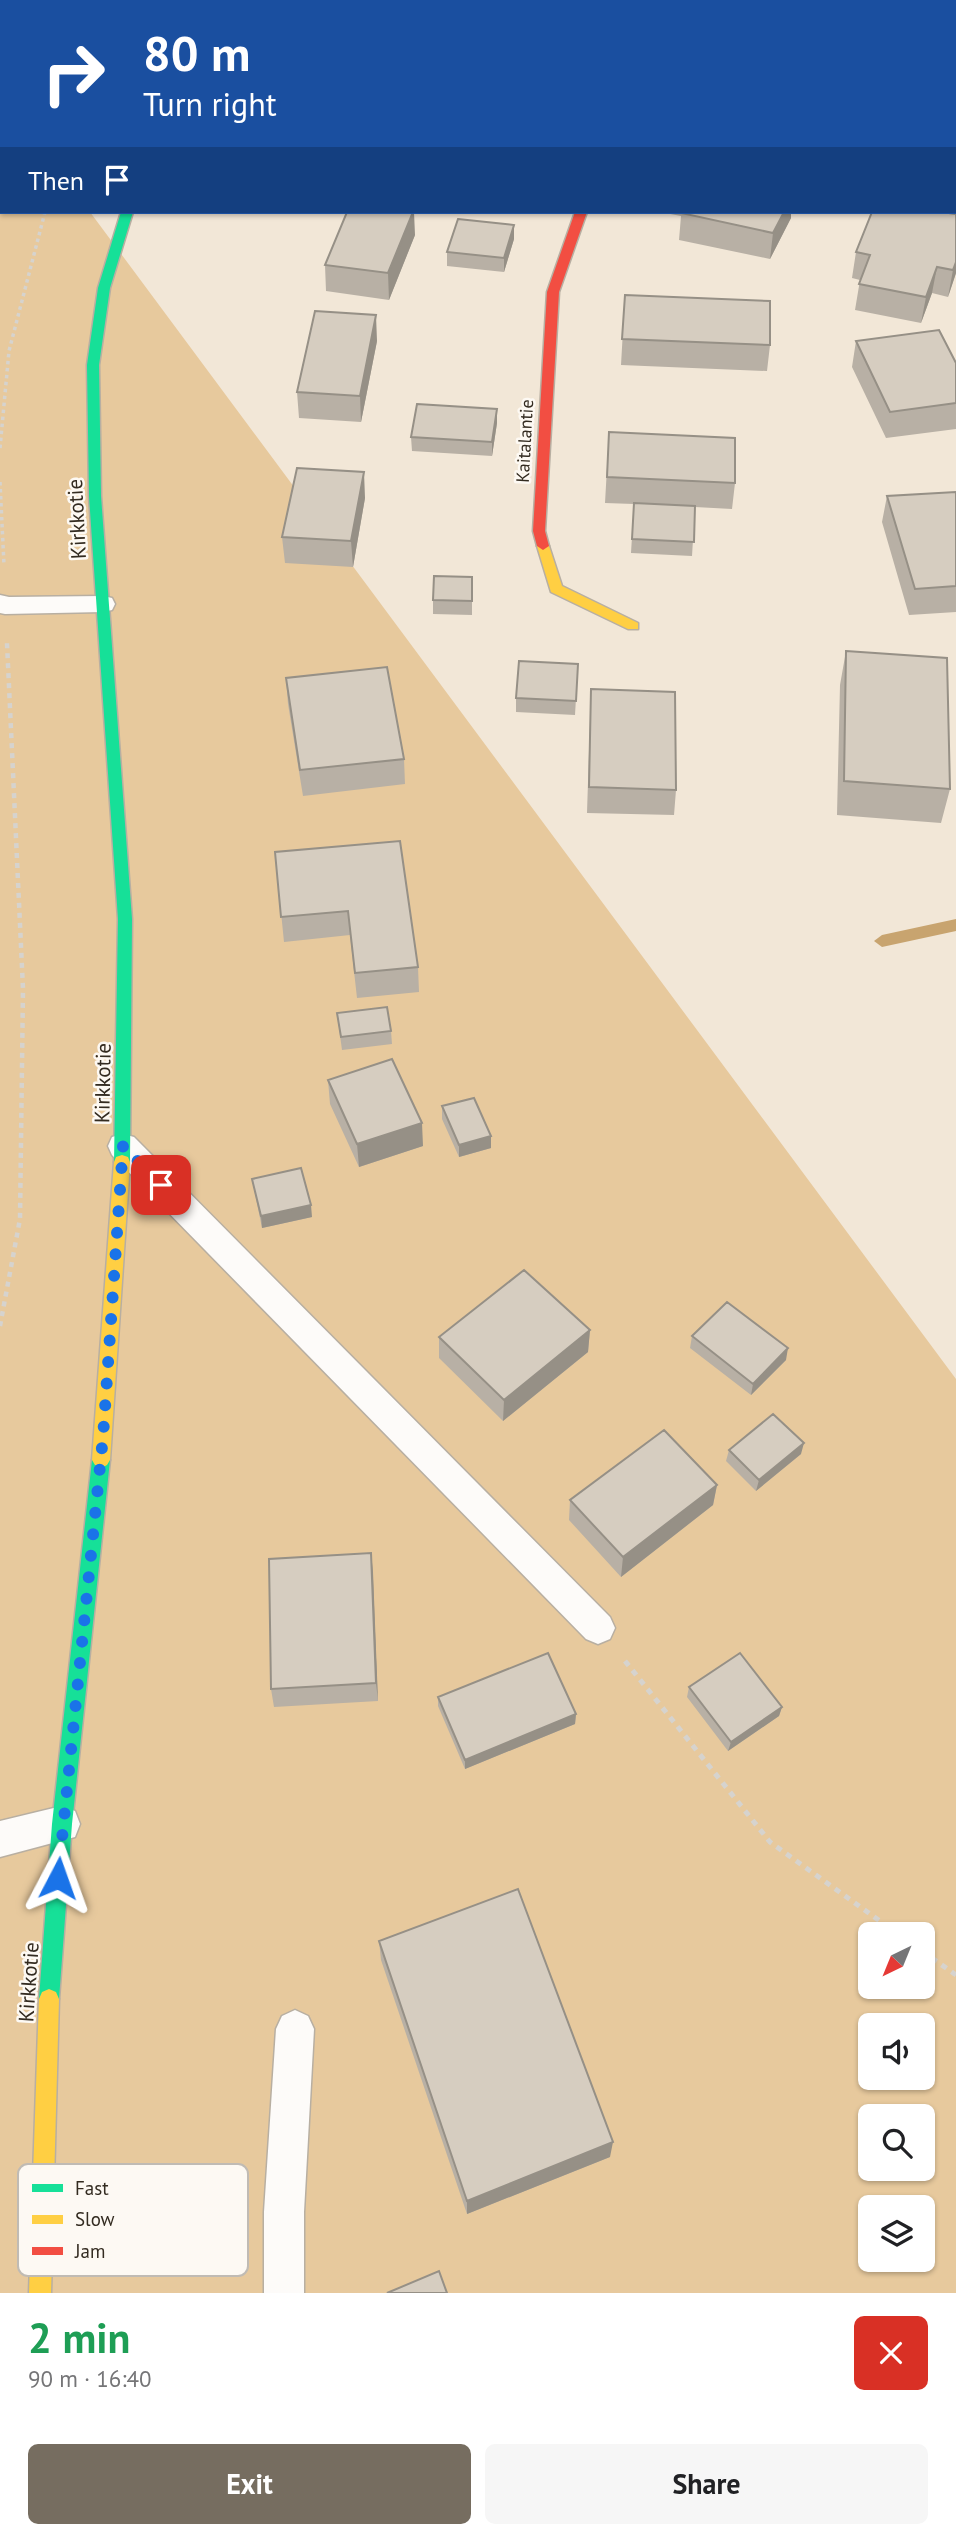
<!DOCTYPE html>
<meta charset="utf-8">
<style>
:root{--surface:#fff;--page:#f6f6f6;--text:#202124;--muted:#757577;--accent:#766d60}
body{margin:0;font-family:"PT Sans",sans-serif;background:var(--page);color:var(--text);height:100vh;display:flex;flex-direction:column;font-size:26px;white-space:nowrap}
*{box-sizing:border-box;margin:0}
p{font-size:23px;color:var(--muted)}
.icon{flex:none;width:38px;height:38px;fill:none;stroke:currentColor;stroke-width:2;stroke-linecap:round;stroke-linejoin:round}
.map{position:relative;height:2293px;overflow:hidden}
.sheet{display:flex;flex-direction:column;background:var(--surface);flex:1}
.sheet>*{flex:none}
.banner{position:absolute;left:0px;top:0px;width:957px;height:214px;box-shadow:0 2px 5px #0004;background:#1a4fa0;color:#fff;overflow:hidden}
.needle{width:46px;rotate:223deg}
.tools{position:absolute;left:858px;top:1922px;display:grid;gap:14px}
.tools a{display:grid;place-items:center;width:77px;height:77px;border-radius:10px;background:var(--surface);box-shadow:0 2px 5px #0004;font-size:35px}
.pin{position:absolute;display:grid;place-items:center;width:60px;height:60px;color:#fff;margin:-30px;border-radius:14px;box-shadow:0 4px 10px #0006}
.me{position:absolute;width:77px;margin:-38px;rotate:4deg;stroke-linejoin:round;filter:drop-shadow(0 0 5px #0008)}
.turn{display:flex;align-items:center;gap:24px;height:147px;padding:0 28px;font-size:32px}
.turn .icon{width:91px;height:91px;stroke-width:2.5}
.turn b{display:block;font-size:49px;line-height:60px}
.then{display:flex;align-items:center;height:66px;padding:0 28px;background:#0003;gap:14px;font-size:26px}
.round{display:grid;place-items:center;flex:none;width:74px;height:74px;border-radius:10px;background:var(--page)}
.head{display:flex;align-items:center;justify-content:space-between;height:119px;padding:0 28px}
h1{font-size:42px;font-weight:600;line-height:52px;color:#1e9e55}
.action{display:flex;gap:14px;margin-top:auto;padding:14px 28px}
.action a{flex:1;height:80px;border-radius:10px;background:var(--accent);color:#fff;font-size:28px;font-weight:600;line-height:80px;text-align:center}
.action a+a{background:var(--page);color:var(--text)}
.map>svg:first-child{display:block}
.green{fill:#e7c99d;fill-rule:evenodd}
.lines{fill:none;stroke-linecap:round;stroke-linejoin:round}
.stream{fill:#c8a46f;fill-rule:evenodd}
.lane-casing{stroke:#b8afa2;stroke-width:3}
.street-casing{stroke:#b8afa2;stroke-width:4}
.fast-casing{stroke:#b8afa2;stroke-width:3}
.slow-casing{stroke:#b8afa2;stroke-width:3}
.jam-casing{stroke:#b8afa2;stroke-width:3}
.path-far2{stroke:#d6d3ce;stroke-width:3.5;stroke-dasharray:3.5 3.5;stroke-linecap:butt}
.path-far1{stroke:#d6d3ce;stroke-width:4.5;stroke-dasharray:5 5;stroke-linecap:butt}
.path{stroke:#d6d3ce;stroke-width:5;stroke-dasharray:6 6;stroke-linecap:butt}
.lane{fill:#fdfbf9;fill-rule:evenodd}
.street{fill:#fdfbf9;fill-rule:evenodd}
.fast{fill:#16e098;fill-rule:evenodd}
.slow{fill:#ffcf43;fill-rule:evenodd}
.jam{fill:#f24e42;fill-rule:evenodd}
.wall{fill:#b8b0a5}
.shaded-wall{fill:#969086}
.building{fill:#d6cdc0;stroke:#969086;stroke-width:2}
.route{stroke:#1a73e8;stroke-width:12;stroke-dasharray:0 21.6}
.labels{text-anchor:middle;stroke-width:5;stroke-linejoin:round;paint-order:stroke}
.far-street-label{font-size:18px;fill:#332b20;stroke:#fdf9f3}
.street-label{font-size:21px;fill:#332b20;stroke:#fdf9f3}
.key{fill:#fdf9f3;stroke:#c0bbb4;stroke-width:2}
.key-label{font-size:19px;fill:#332b20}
</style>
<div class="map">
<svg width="956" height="2293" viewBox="0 0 956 2293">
<rect width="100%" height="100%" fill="#f2e7d7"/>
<path class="green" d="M0,91L2,212H90L956,1379V2293H0ZM870,1934H922V1986H870ZM870,2025H922V2077H870ZM870,2116H922V2168H870ZM870,2207H922V2259H870Z"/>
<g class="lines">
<path class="stream" d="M956,919V931L882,947L874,941L882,935Z"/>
<defs>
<path id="lane" d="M0,595L9,597L103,596L112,598L115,604L112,610L103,612L5,614L0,613Z
M123,1134L134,1137L610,1617L615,1628L610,1639L598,1644L586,1639L112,1155L108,1146L112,1137Z
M62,1806L75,1811L80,1824L75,1837L0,1857V1821Z
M295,2010L308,2016L314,2029L304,2212V2293H264V2212L276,2029L282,2016Z"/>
<path id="street" d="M681,0H711L712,2H682Z"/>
<path id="fast" d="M121,212H133L110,288L99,365L101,496L132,919L130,1162L128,1167H116L114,1162L118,919L89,496L87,365L98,288Z
M101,1452L107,1455L110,1460L72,1824L59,1999L56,2006L49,2009L42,2006L39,1999L52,1824L92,1460L95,1455Z"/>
<path id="slow" d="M543,542L549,546L562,586L638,623V629H628L551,592L537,546Z
M122,1155L128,1157L130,1162L110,1460L107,1465L101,1468L95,1465L92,1460L114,1162L116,1157Z
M49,1989L56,1992L59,1999L51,2293H29L39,1999L42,1992Z"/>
<path id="jam" d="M256,0H267L255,2Z
M575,212H587L559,292L545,531L549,546L543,550L537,546L533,531L547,292Z"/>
</defs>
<use href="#lane" class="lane-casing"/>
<use href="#street" class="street-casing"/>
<use href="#fast" class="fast-casing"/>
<use href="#slow" class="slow-casing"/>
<use href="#jam" class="jam-casing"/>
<path class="path-far2" d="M590,0L598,2
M176,2L178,0
M0,448L9,351L45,212
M0,482L4,565"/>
<path class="path-far1" d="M0,1326L20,1219L23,989L7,643"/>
<path class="path" d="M625,1661L770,1842L898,1934
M922,1951L956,1975"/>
<use href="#lane" class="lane"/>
<use href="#street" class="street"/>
<use href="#fast" class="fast"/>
<use href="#slow" class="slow"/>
<use href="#jam" class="jam"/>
</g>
<path class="wall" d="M660,212H791V218L770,259L679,240L681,216Z
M956,214V273L948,297L932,293L921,323L855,310L860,280L852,278L856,252Z
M514,225V239L504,272L447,266V252Z
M415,235L389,300L326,291L325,265Z
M625,295L770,345L767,371L621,365Z
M377,341L361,422L299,418L297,392Z
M856,341L956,363V429L886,438L852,367Z
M497,423L492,456L412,451L411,437Z
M609,432L735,483L732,509L695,507L692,556L631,553L634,504L605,503Z
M956,492V612L909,615L882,522L887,496Z
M365,498L353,567L285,563L282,537Z
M472,577V615L433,614V600Z
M846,651L950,789L941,823L837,815L840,685Z
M578,664L575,715L516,712V698Z
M286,678L404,759L405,784L303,796L288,704Z
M591,689L676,790L674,815L587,813Z
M275,852L418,967L419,992L357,998L350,935L284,942Z
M337,1013L391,1031L392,1044L342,1050Z
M328,1080L423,1146L359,1167L330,1104Z
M442,1106L491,1136V1148L459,1157L442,1119Z
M252,1179L312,1217L262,1228Z
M590,1330L588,1352L503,1421L439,1358V1337Z
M692,1336L786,1360L751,1395L690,1348Z
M729,1450L801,1454L756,1491L726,1461Z
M717,1485L713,1505L621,1577L569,1520L570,1500Z
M371,1553L378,1701L274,1707L271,1689Z
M689,1687L782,1707L779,1716L728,1751L687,1697Z
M438,1697L576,1714L575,1724L465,1769L438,1706Z
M379,1941L610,2157L467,2214L381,1960Z"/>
<path class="shaded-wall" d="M413,212H414L415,235L389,300L388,273Z
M784,212H791V218L770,259L773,233Z
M514,225V239L504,272V258Z
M956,262V273L948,297L953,270Z
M937,267L932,293L921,323L926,297Z
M376,315L377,341L361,422L360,396Z
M497,409V423L492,456V442Z
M364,472L365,498L353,567L351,541Z
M422,1123L423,1146L359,1167L357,1144Z
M491,1136V1148L459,1157V1145Z
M311,1205L312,1217L262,1228L261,1216Z
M590,1330L588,1352L503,1421L504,1400Z
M788,1348L786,1360L751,1395L753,1384Z
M804,1443L801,1454L756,1491L759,1480Z
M717,1485L713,1505L621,1577L623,1557Z
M371,1553L373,1572L378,1701L376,1683Z
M782,1707L779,1716L728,1751L731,1742Z
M576,1714L575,1724L465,1769V1760Z
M613,2142L610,2157L467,2214V2201Z"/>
<path class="building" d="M435,0H497L495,2H434Z
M347,212H413L388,273L325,265Z
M682,212H784L773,233L681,213Z
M872,212H941L956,214V262L953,270L937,267L926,297L859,284L870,255L856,252Z
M458,219L514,225L504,258L447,252Z
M625,295L770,301V345L622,339Z
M315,311L376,315L360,396L297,392Z
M939,330L956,363V403L890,412L856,341Z
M417,404L497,409L492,442L411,437Z
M609,432L735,438V483L607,477Z
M297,468L364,472L351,541L282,537Z
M956,492V586L915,589L887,496Z
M634,503L695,506L694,542L632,539Z
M434,576L472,577V601L433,600Z
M846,651L947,658L950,789L844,781Z
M519,661L578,664L576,701L516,698Z
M387,667L404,759L300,770L286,678Z
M591,689L675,692L676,790L589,787Z
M400,841L418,967L355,973L348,911L281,917L275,852Z
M387,1007L391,1031L341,1037L337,1013Z
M392,1059L422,1123L357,1144L328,1080Z
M474,1098L491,1136L459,1145L442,1106Z
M301,1168L311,1205L261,1216L252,1179Z
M524,1270L590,1330L504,1400L439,1337Z
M727,1302L788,1348L753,1384L692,1336Z
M773,1414L804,1443L759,1480L729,1450Z
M664,1430L717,1485L623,1557L570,1500Z
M371,1553L376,1683L271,1689L269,1559Z
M548,1653L576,1714L465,1760L438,1697Z
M740,1653L782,1707L731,1742L689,1687Z
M518,1889L613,2142L467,2201L379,1941Z
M439,2271L447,2293H387Z"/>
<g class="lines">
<path class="route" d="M58,1878L103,1437L123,1146L161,1185"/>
</g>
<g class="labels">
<g class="far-street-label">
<text transform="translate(525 441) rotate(-87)" y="6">Kaitalantie</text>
</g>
<g class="street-label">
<text transform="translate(77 519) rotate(-93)" y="7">Kirkkotie</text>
<text transform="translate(103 1083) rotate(-89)" y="7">Kirkkotie</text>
<text transform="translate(29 1982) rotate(-86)" y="7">Kirkkotie</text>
</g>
</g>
<rect x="18" y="2164" width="230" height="112" rx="10" class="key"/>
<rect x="32" y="2184" width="31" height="8" fill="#16e098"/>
<rect x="32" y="2215" width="31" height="9" fill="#ffcf43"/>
<rect x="32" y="2247" width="31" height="8" fill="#f24e42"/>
<g class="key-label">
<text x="75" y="2195">Fast</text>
<text x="75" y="2226">Slow</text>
<text x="75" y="2258">Jam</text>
</g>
</svg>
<div class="tools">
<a><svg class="needle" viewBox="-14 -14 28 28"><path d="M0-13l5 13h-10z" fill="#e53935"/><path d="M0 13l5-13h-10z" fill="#757577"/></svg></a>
<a><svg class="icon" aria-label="sound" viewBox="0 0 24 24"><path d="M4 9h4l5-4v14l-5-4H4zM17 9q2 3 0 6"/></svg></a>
<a><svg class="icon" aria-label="search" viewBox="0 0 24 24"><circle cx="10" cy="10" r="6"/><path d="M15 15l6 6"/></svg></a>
<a><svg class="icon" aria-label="layers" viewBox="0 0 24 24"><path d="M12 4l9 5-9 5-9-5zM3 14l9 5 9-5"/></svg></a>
</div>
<div class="pin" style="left:161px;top:1185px;background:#d93025"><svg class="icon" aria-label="arrive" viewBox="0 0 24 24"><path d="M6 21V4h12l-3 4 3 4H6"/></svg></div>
<svg class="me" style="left:58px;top:1878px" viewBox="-20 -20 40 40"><path d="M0-17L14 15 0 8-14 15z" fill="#1a73e8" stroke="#fff" stroke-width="4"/></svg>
<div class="banner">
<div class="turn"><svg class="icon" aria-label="right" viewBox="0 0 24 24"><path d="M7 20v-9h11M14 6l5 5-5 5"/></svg><div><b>80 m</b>Turn right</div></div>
<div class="then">Then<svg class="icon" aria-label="arrive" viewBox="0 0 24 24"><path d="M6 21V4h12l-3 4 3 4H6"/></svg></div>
</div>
</div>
<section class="sheet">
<div class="head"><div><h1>2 min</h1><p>90 m · 16:40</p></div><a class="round" style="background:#d93025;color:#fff"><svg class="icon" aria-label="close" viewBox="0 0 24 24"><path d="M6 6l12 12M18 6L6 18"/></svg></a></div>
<div class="action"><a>Exit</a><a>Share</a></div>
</section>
